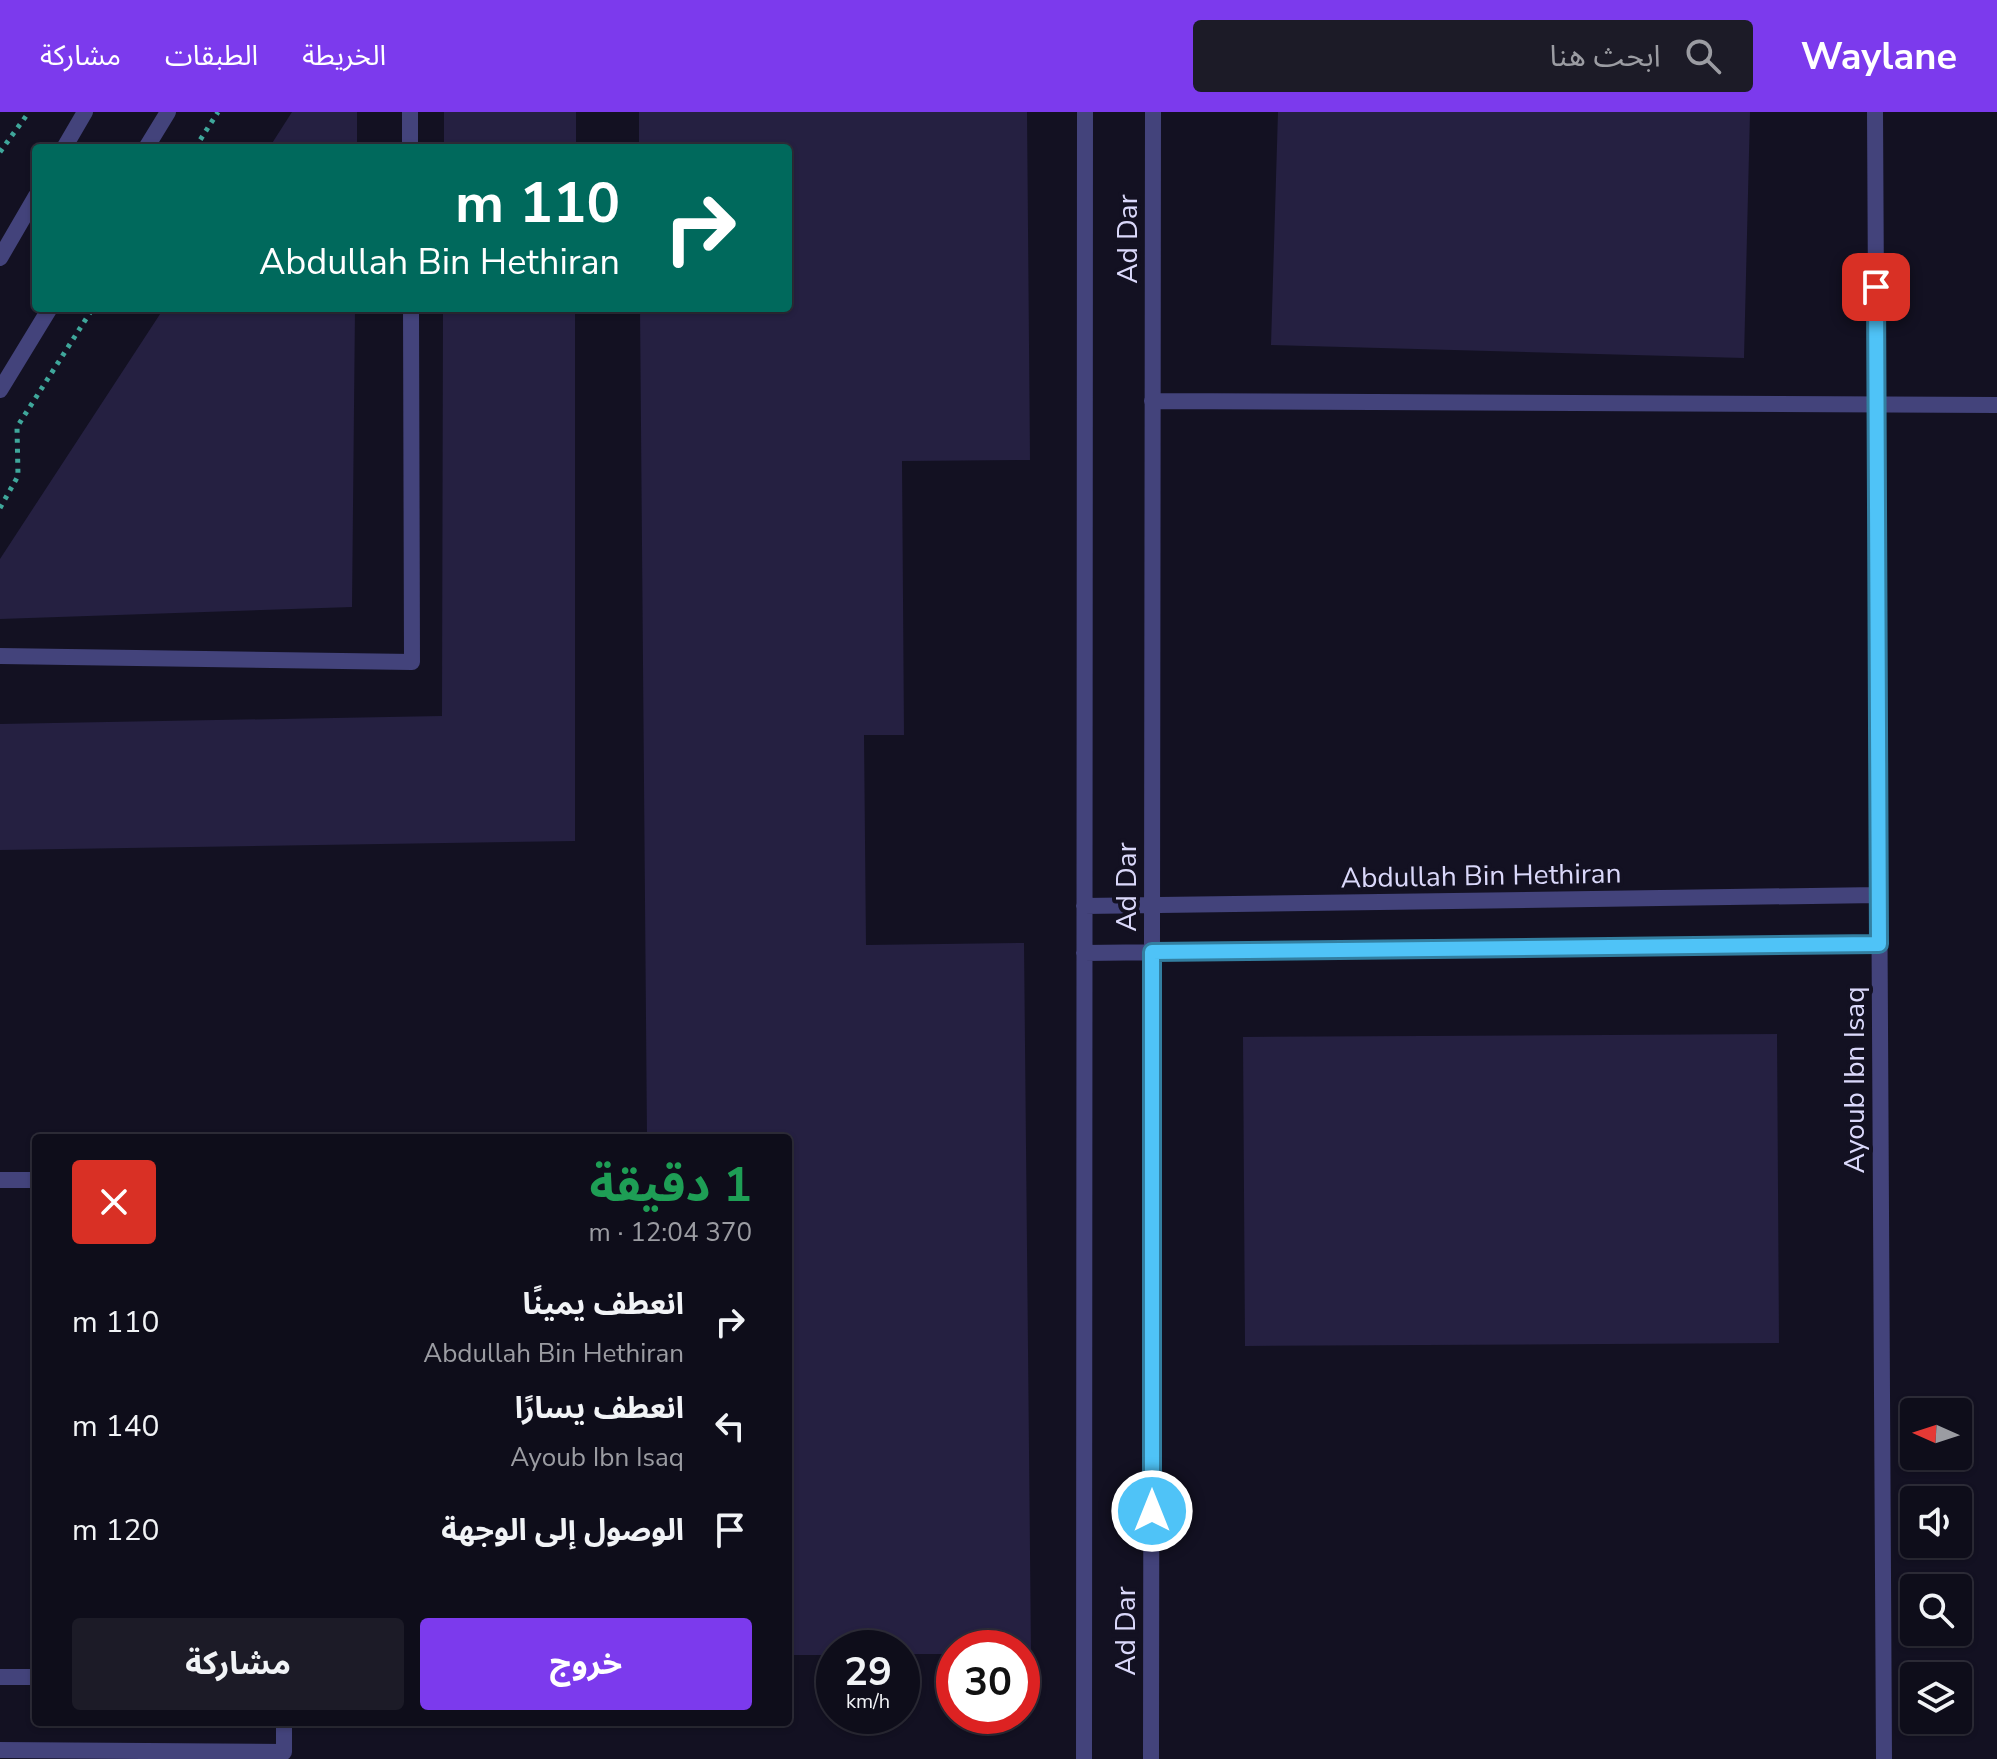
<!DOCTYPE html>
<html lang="ar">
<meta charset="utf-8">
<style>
:root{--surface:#0e0d1a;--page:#1c1b27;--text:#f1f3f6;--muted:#9b9ca2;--line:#2e2d39;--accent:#7c3aed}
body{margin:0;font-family:"Nunito Sans","Noto Sans Arabic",sans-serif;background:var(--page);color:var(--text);direction:rtl;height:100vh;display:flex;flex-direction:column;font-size:30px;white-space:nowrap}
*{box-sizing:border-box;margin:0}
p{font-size:26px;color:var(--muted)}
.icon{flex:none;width:44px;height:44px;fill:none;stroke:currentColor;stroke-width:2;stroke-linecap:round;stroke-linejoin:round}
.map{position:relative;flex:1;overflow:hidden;direction:ltr}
.sheet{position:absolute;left:32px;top:1022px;width:760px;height:592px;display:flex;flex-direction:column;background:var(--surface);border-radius:8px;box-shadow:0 2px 6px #0004,0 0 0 2px var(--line);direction:rtl}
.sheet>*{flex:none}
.top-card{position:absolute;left:32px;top:32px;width:760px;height:168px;border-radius:8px;box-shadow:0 2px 6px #0004,0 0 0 2px var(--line);direction:rtl;background:#00695c;color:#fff;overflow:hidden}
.needle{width:52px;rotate:273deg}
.buttons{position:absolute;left:1900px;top:1286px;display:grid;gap:16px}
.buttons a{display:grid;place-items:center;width:72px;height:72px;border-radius:8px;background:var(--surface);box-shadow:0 2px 6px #0004,0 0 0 2px var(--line);font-size:40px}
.speed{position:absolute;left:816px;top:1518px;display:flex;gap:16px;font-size:40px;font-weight:700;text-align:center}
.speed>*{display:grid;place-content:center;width:104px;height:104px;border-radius:50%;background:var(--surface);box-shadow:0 2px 6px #0004,0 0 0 2px var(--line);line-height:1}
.speed small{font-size:20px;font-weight:400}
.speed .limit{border:12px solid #d22;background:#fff;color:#111}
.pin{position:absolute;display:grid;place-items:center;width:68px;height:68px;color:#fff;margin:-34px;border-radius:16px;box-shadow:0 4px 12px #0006}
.me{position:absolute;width:88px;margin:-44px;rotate:0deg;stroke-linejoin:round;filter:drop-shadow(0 0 6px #0008)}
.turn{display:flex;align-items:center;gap:28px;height:168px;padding:0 40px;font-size:36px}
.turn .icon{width:104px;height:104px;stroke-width:2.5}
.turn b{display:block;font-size:56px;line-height:68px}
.round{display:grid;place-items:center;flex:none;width:84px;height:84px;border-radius:8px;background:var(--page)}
.headline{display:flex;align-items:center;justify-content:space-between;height:136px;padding:0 40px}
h1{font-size:48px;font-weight:700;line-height:60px;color:#1e9e55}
.button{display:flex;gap:16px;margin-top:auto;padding:16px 40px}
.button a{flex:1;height:92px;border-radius:8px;background:var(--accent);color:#fff;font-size:32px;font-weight:700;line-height:92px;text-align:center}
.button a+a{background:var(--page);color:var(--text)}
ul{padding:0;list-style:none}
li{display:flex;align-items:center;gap:24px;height:104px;padding:0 40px}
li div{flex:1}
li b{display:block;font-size:30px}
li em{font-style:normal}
header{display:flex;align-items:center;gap:48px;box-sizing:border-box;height:112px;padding:0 40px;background:var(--accent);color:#fff}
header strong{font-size:38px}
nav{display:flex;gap:44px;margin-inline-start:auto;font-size:28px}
.search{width:560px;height:72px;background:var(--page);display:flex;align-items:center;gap:20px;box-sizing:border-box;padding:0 28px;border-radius:8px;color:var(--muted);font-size:30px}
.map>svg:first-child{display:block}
.building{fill:#252041}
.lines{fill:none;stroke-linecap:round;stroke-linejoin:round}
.path{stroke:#3fa79b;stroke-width:5;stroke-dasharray:4 6;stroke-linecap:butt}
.service{stroke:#43437b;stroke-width:16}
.minor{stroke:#43437b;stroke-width:16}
.tertiary{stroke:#43437b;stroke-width:16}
.route-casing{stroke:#337fa1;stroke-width:20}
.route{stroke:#4fc3f7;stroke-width:14}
.labels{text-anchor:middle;stroke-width:8;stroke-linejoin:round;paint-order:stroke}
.street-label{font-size:28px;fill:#dad8fa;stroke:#131122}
</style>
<header>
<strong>Waylane</strong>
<div class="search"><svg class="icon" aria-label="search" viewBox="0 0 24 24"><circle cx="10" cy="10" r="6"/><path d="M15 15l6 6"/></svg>ابحث هنا</div>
<nav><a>الخريطة</a><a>الطبقات</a><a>مشاركة</a></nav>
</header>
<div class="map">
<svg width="1997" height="1647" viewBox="0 0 1997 1647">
<rect width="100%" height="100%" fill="#131122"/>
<path class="building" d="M292,0H357V36H269Z
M444,0H576V36H444Z
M639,0H1027L1030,348L902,349L904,623H864L866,833L1024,831L1031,1541H1022V1536H954V1542H902V1536H834V1543H788V1026H647L640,196H788V36H639Z
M1278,0H1750L1744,246L1271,233Z
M164,196H355L352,495L0,507V447Z
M443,196H575V729L0,738V612L442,604Z
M1777,922L1779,1231L1245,1234L1243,925Z"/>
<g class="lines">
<path class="path" d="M195,36L218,0
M0,40L29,0
M0,396L18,364L17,315L93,196"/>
<path class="service" d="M410,0V36
M0,544L412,550L411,196"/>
<path class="minor" d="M1875,0L1884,1647
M1152,289L1997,293
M1084,794L1879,783
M1084,841L1879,832
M0,1068H36
M0,1565H36
M0,1638L284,1640V1610
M1084,1647L1085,0
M1151,1647L1153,0"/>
<path class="tertiary" d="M64,36L85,0
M146,36L168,0
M0,146L36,84
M0,278L50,196"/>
</g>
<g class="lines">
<defs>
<path id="route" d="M1152,1399V840L1879,832L1876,175"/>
</defs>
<use href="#route" class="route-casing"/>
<use href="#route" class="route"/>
</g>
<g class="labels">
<g class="street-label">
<text transform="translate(1127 127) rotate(-90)" y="10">Ad Dar</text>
<text transform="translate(1481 763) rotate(-1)" y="10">Abdullah Bin Hethiran</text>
<text transform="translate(1126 775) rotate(-90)" y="10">Ad Dar</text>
<text transform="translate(1854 968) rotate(-90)" y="10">Ayoub Ibn Isaq</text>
<text transform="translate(1125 1519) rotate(-90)" y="10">Ad Dar</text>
</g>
</g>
</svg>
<div class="buttons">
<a><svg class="needle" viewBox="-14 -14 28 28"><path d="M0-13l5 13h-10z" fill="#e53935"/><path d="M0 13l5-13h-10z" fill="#9b9ca2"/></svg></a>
<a><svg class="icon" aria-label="sound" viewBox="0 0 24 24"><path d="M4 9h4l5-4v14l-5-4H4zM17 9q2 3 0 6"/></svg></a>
<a><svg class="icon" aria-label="search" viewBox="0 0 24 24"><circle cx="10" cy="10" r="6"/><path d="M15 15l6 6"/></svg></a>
<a><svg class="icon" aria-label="layers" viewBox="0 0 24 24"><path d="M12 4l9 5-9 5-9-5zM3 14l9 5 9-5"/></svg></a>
</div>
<div class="speed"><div>29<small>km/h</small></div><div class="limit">30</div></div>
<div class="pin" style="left:1876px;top:175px;background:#d93025"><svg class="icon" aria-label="arrive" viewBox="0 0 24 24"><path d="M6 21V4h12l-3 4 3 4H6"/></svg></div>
<svg class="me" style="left:1152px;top:1399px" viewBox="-20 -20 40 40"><circle r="17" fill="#4fc3f7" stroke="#fff" stroke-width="3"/><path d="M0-11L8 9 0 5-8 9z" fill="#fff"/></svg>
<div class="top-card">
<div class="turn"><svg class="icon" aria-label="right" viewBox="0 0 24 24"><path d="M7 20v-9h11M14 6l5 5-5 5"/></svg><div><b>110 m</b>Abdullah Bin Hethiran</div></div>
</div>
<section class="sheet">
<div class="headline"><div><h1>1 دقيقة</h1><p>370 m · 12:04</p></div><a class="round" style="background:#d93025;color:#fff"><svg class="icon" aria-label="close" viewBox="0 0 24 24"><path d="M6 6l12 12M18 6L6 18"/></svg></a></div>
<ul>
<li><svg class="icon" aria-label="right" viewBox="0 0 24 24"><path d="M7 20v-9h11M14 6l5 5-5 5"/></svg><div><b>انعطف يمينًا</b><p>Abdullah Bin Hethiran</p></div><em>110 m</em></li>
<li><svg class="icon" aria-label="left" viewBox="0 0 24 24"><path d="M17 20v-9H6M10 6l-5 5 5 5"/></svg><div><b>انعطف يسارًا</b><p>Ayoub Ibn Isaq</p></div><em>140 m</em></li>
<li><svg class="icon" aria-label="arrive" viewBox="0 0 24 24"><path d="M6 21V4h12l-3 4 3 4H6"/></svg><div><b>الوصول إلى الوجهة</b></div><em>120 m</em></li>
</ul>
<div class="button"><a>خروج</a><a>مشاركة</a></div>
</section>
</div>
